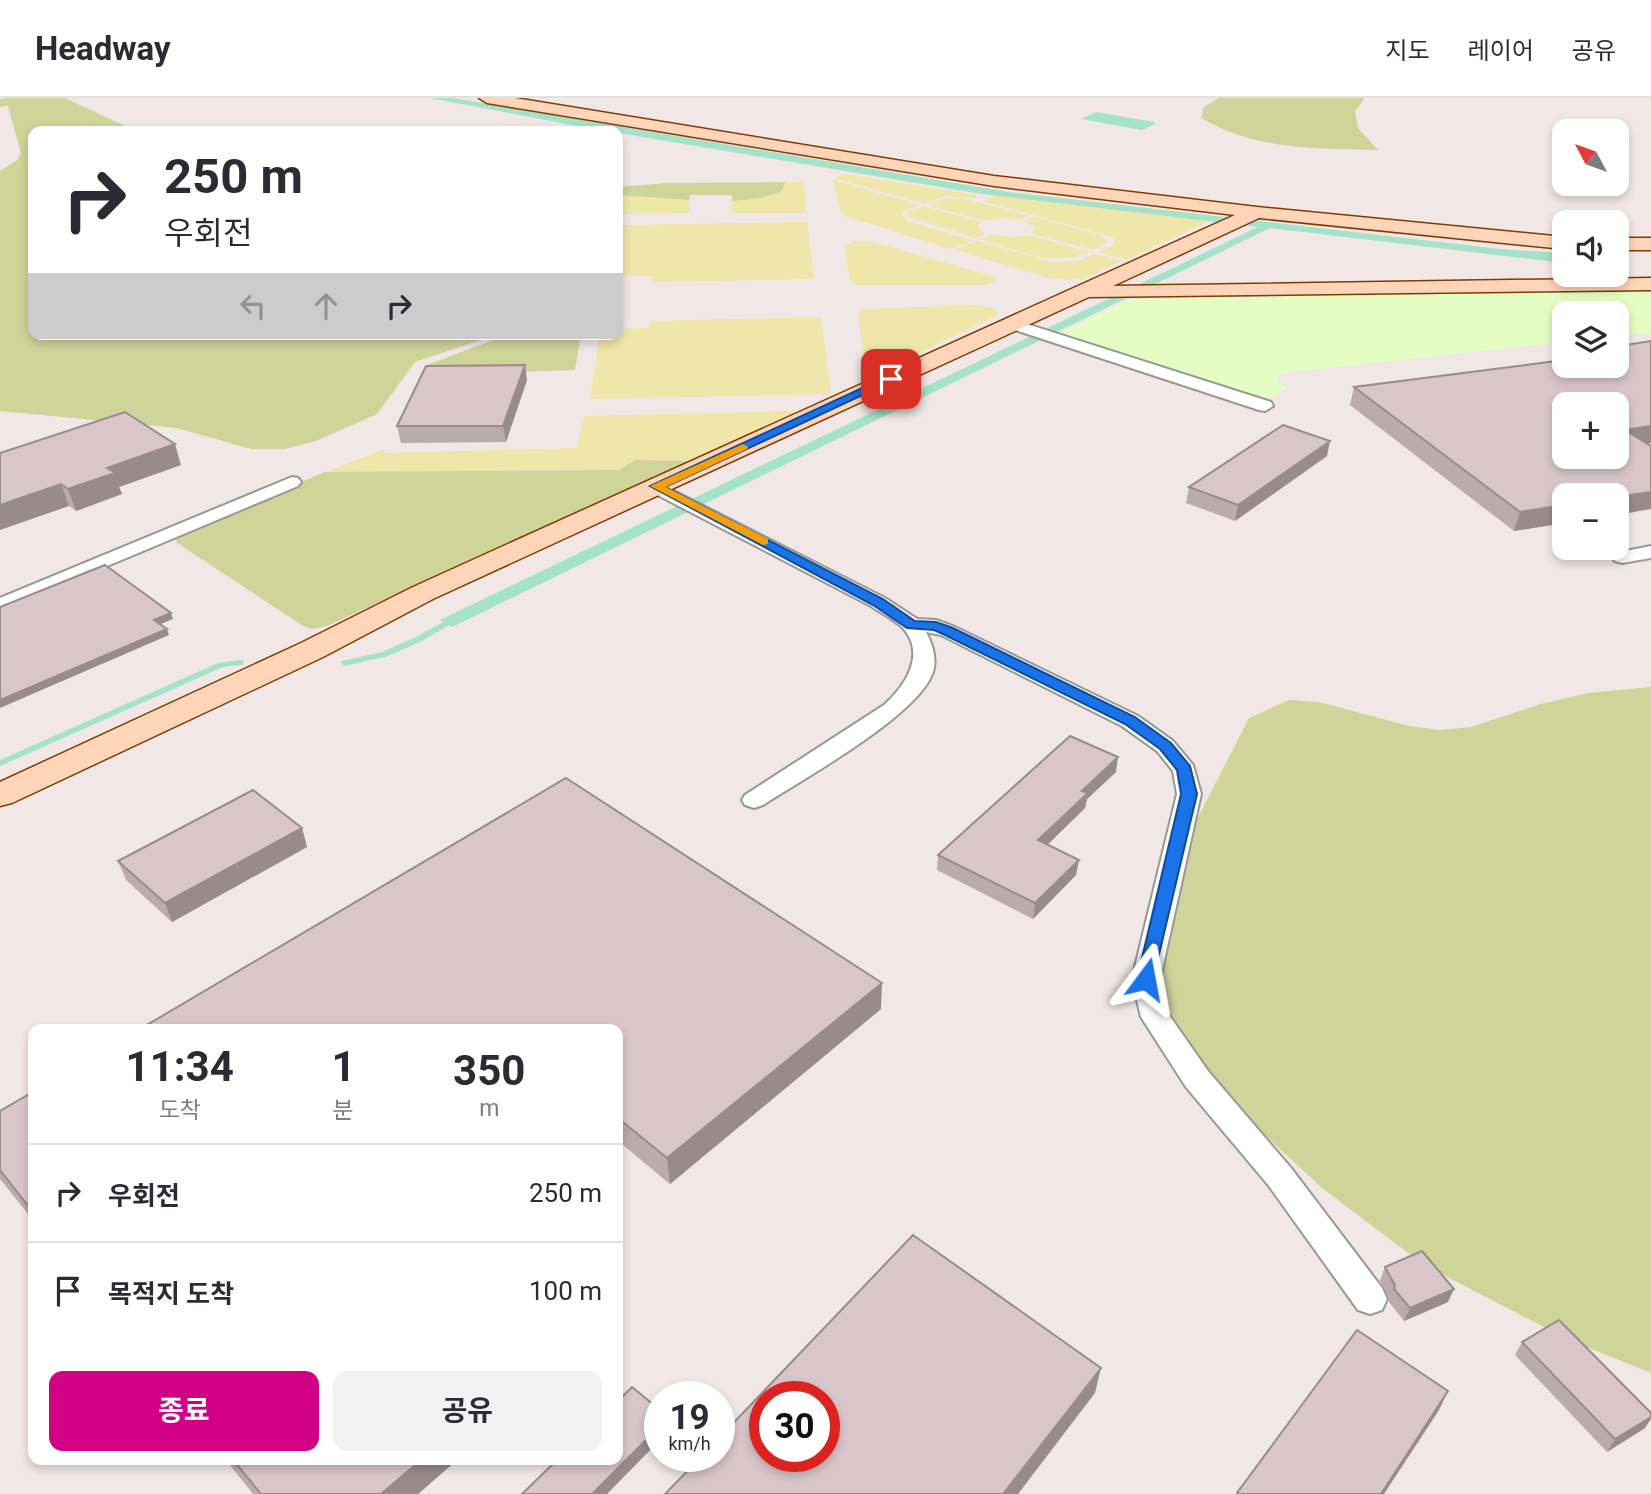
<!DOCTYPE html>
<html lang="ko">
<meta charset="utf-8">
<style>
:root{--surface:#fff;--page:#f2f2f3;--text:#2b2b33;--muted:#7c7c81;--line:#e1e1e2;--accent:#d10085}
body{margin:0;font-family:Roboto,"Noto Sans KR",sans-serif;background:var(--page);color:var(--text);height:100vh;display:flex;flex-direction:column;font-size:26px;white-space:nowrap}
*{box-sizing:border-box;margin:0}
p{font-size:23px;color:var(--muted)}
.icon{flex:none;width:38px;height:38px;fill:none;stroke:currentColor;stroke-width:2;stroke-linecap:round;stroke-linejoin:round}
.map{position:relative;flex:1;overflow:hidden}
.drawer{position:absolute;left:28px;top:926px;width:595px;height:441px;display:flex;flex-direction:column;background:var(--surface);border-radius:14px;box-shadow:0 4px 10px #0003}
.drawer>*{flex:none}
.banner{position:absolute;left:28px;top:28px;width:595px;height:214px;border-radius:14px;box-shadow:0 4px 10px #0003;background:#fff;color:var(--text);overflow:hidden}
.needle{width:46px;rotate:311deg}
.controls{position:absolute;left:1552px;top:21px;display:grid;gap:14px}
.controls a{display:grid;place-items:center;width:77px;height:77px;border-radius:14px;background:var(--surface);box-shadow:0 4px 10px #0003;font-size:35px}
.speed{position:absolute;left:644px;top:1283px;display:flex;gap:14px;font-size:35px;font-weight:700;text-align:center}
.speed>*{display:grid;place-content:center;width:91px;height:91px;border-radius:50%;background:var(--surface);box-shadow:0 4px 10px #0003;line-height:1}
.speed small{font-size:18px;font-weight:400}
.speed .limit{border:10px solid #d22;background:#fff;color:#111}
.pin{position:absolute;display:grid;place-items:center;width:60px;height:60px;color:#fff;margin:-30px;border-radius:14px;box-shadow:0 4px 10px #0006}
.me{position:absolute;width:77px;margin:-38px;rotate:13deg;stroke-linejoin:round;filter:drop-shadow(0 0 5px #0008)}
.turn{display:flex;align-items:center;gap:24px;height:147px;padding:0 21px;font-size:32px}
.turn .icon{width:91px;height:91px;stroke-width:2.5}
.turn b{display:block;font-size:49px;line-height:60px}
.lanes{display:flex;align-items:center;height:66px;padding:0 21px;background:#0003;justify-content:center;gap:35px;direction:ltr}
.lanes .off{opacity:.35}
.eta{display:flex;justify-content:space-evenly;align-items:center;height:119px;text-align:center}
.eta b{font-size:42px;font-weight:700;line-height:49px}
.button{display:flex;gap:14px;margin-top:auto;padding:14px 21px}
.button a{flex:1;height:80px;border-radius:14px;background:var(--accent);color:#fff;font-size:28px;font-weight:700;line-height:80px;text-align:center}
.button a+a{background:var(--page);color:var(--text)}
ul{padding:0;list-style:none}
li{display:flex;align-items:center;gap:21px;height:98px;padding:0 21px;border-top:2px solid var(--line)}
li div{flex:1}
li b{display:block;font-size:26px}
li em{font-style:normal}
header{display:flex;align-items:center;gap:42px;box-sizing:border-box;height:98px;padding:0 35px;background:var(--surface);border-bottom:2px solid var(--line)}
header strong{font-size:33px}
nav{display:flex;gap:38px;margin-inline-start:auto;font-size:24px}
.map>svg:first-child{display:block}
.grass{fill:#efe6aa}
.forest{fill:#cfd499}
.park{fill:#e3fdc2}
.water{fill:#a4e2c9}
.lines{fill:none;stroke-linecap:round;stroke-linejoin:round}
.stream{fill:#a4e2c9;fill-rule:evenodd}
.street-casing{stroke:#989898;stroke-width:4}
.secondary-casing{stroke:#7f3c00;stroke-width:3}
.street{fill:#fff;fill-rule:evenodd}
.secondary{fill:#fed5b8;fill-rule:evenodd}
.wall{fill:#bbaaae}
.shaded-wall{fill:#988b8d}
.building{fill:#d9c6ca;stroke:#988b8d;stroke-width:2;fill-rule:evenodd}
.route{fill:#1a73e8;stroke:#114b97;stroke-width:2}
.slow{fill:#f59e0b}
</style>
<header>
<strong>Headway</strong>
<nav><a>지도</a><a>레이어</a><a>공유</a></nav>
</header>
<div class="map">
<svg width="1651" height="1396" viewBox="0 0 1651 1396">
<rect width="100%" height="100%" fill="#f2e7e7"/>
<path class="grass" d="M845,76L970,96L980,97L972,100L946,98L924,105L833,80Z
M833,82L920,107L904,113L902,118L907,123L972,142L951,151L841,117Z
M785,84H804L806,115H731L732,103L761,100L782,93Z
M618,97L689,102L690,115L618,116Z
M997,97L1204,122L1207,124L1126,162L1098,154L1113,147L1114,141L1110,138L982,103Z
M961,100L965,101L1029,118L1020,122L1002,120L985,123L928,107L943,101Z
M924,108L981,124L977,129L986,136L976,140L907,118L909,114Z
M1034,119L1101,137L1108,144L1093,152L1031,135L1035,130L1025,123Z
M807,124L814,181L652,184V178H618V127Z
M991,137L1011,139L1027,137L1089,154C1054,170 1017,152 981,141Z
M854,143L874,144L993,178L997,183L986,187H857L850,182L844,148Z
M977,143L1053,164L1079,163L1094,156L1122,163L1083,181L1066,182L1048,180L956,152Z
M977,207L996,211L998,217L900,264L878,266L864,259L858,217L863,211Z
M821,219L831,296L590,301L600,236H618V231L649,230L650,223Z
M794,313L797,314L689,363L635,362L620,372L325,374L385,351L383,355L577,350L584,318Z"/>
<path class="forest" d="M9,0H65L136,33H33V236H499L415,264L377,316L316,343L285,351H251L177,330L0,313V73L16,63L21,56L8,8L0,9V1Z
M1219,0H1365L1355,13L1358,30L1378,52C1315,50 1258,53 1201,20L1204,9Z
M785,84L782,93L761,100L732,103V97H690L689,102L618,97V89L667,85Z
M510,236H581L575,272L422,277L429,266Z
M635,362L689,363L327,528L312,531L303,528L177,445L175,440L186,432L325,374L619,372Z
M1651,589V1275L1569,1242L1424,1167L1322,1090L1200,977L1162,904L1158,869L1192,731L1249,620L1289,602L1319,604L1409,628L1441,632L1471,629L1541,606L1588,595Z"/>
<path class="park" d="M1651,192V235L1617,238V215H1564V244L1283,275L1276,281L1287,290L1264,304L1058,236L1131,201Z"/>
<path class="water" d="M430,0H452L1009,94L1500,151L1564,155V165L1270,130L452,529L440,522L1258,129L982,96L577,28Z
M1096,14L1154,24L1155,26L1142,32L1081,21Z"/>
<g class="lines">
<path class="stream" d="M454,518H460L461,520L422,543L388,558L345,568L341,565L342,563L382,554L416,539Z
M240,562L243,563L244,565L243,567L223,569L0,668V662L218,565Z"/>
<defs>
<path id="street" d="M1011,221L1271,304L1273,308L1265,313L1259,312L1006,229L1003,226L1006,223Z
M292,379L298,380L301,384L298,388L0,513V500Z
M656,384L885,500L917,521L936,522L955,529L1138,618L1173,643L1193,667L1201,696L1160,881L1169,917L1208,973L1291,1070L1382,1190L1387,1201L1382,1212L1370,1216L1358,1212L1269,1088L1186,989L1141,919L1132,881L1177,696L1173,673L1157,653L1122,628L941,537L926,534C932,545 936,558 934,570C927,613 801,682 763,707L754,710L745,707L742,702L745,697L884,607C904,589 927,557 903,530C895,522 881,515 871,508L650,393L647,389L650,385Z
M1651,448V460L1622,465L1615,463L1612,459L1615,455Z"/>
<path id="secondary" d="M479,0H515L994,78L1257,109L1564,139V151L1259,120L1113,188L1651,180V192L1089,199L433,501L323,559L12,705L0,708V684L301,545L413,489L1235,117L994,88L487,5Z
M1617,140H1651V152H1617Z"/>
</defs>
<use href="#street" class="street-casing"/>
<use href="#secondary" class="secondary-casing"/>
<use href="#street" class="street"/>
<use href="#secondary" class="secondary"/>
</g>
<path class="wall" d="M527,282L506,344L401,345L397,328Z
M1354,289L1647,345L1564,397V425L1514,433L1350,307Z
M0,355L181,367L119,389L122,396L76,413Z
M1327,358L1235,423L1186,405L1189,389Z
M1116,674L1087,701L1085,710L1047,747L1076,777L1033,821L937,772L938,757Z
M302,730L307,749L172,824L126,782L118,763Z
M881,911L670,1086L618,1043V931Z
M33,994V1122L0,1081V1013Z
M1385,1169L1448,1204L1404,1223L1389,1204V1200L1380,1183Z
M1522,1244L1645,1330L1607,1354L1515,1257Z
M226,1362H457L418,1396H253Z"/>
<path class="shaded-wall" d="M525,267L527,282L506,344L503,328Z
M1651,328V345L1618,349L1625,332Z
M1330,343L1327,358L1235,423L1238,407Z
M175,346L181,367L119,389L122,396L76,413L68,391L107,370Z
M61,386L69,408L0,432V407Z
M1651,394V411L1617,417V399Z
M1564,407V425L1514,433L1520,414Z
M171,515L173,521L156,528L154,522Z
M167,531L169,537L0,610V602Z
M1118,659L1116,674L1087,701L1085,710L1036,758L1038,742L1082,693Z
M302,730L307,749L172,824L165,805Z
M1079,762L1076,777L1033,821L1035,805Z
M882,885L881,911L670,1086L667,1060Z
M1454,1191L1448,1204L1404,1223L1410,1210Z
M1101,1270L1095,1295L1018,1396H1003Z
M1448,1293L1439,1312L1384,1396H1381Z
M1651,1319V1321L1645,1330L1607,1354L1615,1341Z
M660,1328V1342L607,1396H592Z
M421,1362H457L418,1396H381Z"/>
<path class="building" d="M1651,243V328L1625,332L1651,348V394L1617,399V397H1564V407L1520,414L1354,289L1564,262V268H1617V245L1620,248ZM1564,306H1617V359H1564Z
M525,267L503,328H397L426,268Z
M125,314L175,346L107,370L115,375L68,391L61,386L0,407V355Z
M1283,327L1330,343L1238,407L1189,389Z
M105,467L171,515L154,522L167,531L0,602V509Z
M1070,638L1118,659L1082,693L1088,695L1038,742L1079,762L1035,805L938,757Z
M566,680L882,885L667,1060L618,1020V931H140Z
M253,692L302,730L165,805L118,763Z
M33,994V1114L0,1072V1013Z
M913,1137L1101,1270L1003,1396H665L702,1358H719V1340ZM765,1298H824V1358H765Z
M1422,1153L1454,1191L1410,1210L1394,1191L1395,1187L1385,1169Z
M1559,1222L1651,1315V1319L1615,1341L1522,1244Z
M1357,1232L1448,1293L1381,1396H1239L1237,1395Z
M632,1289L660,1312V1328L592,1396H522L557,1362H618V1303Z
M233,1362H421L381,1396H261Z"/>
<path class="route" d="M888,278L897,281L665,389L883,501L915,523L936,524L953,530L1135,619L1171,645L1190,668L1197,696L1152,886H1139L1137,881L1181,696L1177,672L1160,651L1125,626L943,536L934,532L907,530L873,507L650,388Z"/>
<path class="slow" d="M743,346L748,349L747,351L666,389L768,441V446L763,447L650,388Z"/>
</svg>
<div class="controls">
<a><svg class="needle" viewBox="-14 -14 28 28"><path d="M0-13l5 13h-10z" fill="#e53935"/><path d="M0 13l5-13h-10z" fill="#7c7c81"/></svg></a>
<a><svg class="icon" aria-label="sound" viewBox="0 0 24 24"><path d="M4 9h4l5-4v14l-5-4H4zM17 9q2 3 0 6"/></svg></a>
<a><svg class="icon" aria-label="layers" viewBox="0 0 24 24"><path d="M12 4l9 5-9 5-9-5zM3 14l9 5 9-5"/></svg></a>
<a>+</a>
<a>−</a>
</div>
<div class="speed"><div>19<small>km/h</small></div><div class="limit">30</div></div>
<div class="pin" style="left:891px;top:281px;background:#d93025"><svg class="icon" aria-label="arrive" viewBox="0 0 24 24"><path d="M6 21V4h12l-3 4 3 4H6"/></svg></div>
<svg class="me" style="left:1146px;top:881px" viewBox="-20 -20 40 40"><path d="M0-17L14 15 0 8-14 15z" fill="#1a73e8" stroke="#fff" stroke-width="4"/></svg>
<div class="banner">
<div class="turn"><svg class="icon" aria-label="right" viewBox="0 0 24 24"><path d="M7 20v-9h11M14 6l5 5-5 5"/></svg><div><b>250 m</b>우회전</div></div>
<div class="lanes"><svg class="icon off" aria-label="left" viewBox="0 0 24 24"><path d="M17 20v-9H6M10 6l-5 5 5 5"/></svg><svg class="icon off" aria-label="ahead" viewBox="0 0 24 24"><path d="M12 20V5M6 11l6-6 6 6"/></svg><svg class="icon" aria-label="right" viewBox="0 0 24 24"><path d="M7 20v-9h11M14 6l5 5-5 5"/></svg></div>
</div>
<section class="drawer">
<div class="eta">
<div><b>11:34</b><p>도착</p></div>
<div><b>1</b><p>분</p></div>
<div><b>350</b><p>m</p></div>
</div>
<ul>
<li><svg class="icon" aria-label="right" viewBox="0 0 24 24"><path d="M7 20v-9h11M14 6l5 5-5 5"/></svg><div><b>우회전</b></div><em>250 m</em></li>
<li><svg class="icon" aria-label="arrive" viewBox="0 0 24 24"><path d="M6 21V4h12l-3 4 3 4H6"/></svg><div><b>목적지 도착</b></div><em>100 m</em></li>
</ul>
<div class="button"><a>종료</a><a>공유</a></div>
</section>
</div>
